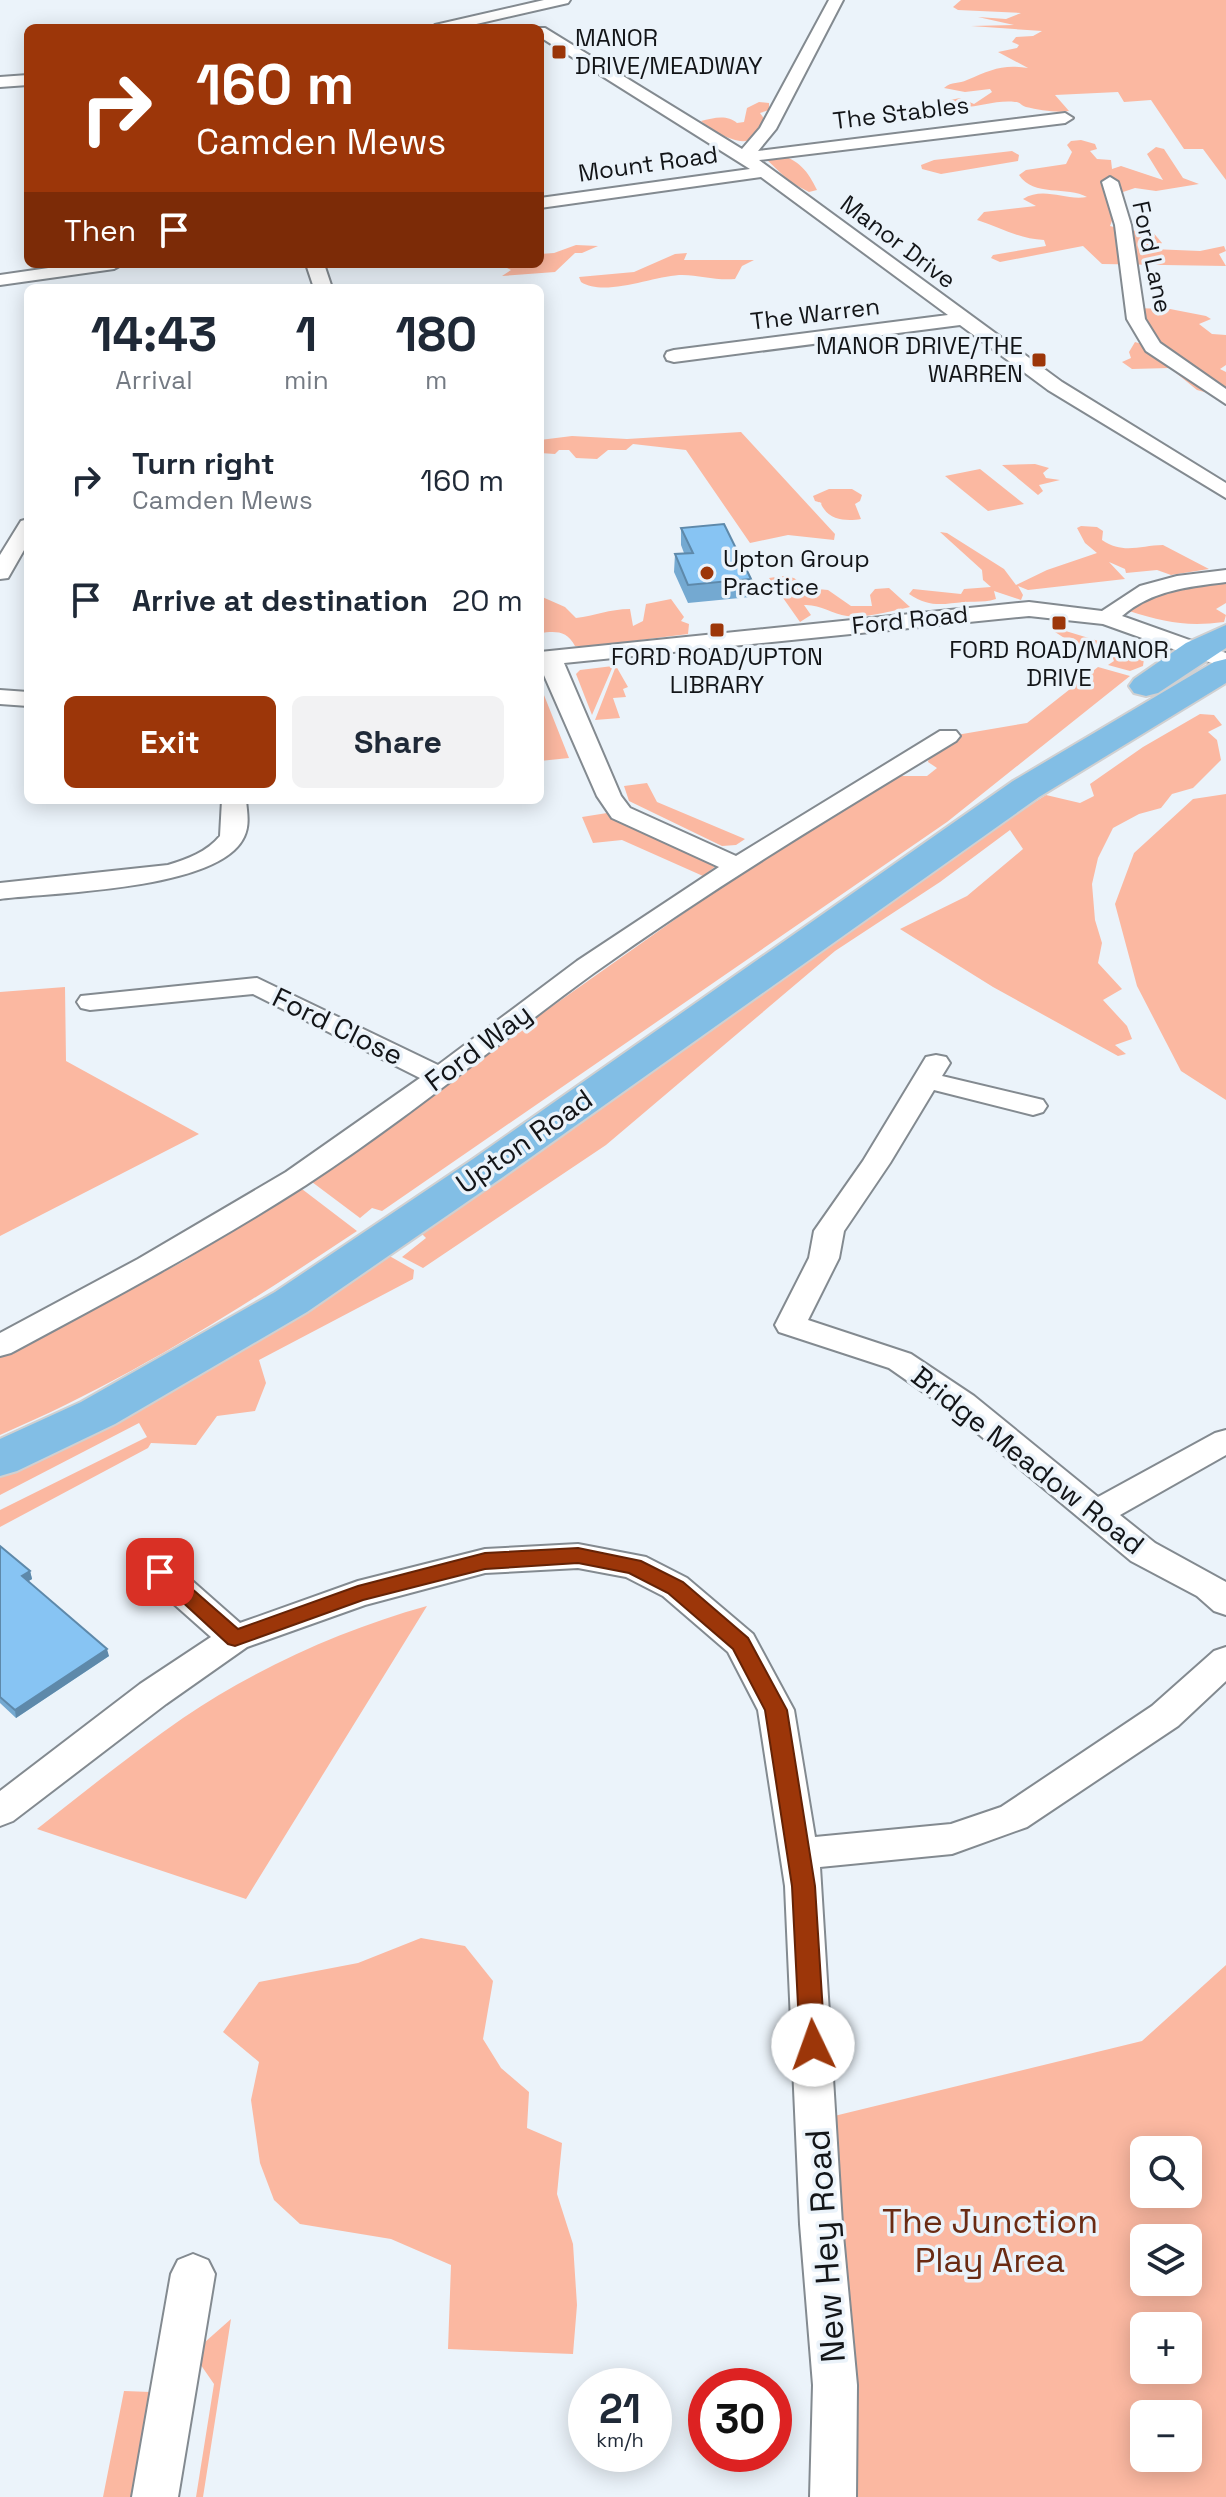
<!DOCTYPE html>
<meta charset="utf-8">
<style>
:root{--surface:#fff;--page:#f2f2f3;--text:#1f2937;--muted:#747a83;--accent:#9c3609}
body{margin:0;font-family:"Space Grotesk",sans-serif;background:var(--page);color:var(--text);height:100vh;display:flex;flex-direction:column;font-size:30px;white-space:nowrap}
*{box-sizing:border-box;margin:0}
p{font-size:26px;color:var(--muted)}
.icon{flex:none;width:44px;height:44px;fill:none;stroke:currentColor;stroke-width:2;stroke-linecap:round;stroke-linejoin:round}
.map{position:relative;flex:1;overflow:hidden}
.panel{position:absolute;left:24px;top:284px;width:520px;height:520px;display:flex;flex-direction:column;background:var(--surface);border-radius:12px;box-shadow:0 4px 20px #0003}
.panel>*{flex:none}
.top-card{position:absolute;left:24px;top:24px;width:520px;height:244px;border-radius:12px;box-shadow:0 4px 20px #0003;background:#9c3609;color:#fff;overflow:hidden}
.fabs{position:absolute;left:1130px;top:2136px;display:grid;gap:16px}
.fabs a{display:grid;place-items:center;width:72px;height:72px;border-radius:12px;background:var(--surface);box-shadow:0 4px 20px #0003;font-size:40px}
.speed{position:absolute;left:568px;top:2368px;display:flex;gap:16px;font-size:40px;font-weight:700;text-align:center}
.speed>*{display:grid;place-content:center;width:104px;height:104px;border-radius:50%;background:var(--surface);box-shadow:0 4px 20px #0003;line-height:1}
.speed small{font-size:20px;font-weight:400}
.speed .limit{border:12px solid #d22;background:#fff;color:#111}
.pin{position:absolute;display:grid;place-items:center;width:68px;height:68px;color:#fff;margin:-34px;border-radius:16px;box-shadow:0 4px 12px #0006}
.me{position:absolute;width:88px;margin:-44px;rotate:357deg;stroke-linejoin:round;filter:drop-shadow(0 0 6px #0008)}
.turn{display:flex;align-items:center;gap:28px;height:168px;padding:0 40px;font-size:36px}
.turn .icon{width:104px;height:104px;stroke-width:2.5}
.turn b{display:block;font-size:56px;line-height:68px}
.then{display:flex;align-items:center;height:76px;padding:0 40px;background:#0003;gap:16px;font-size:30px}
.eta{display:flex;justify-content:space-evenly;align-items:center;height:136px;text-align:center}
.eta b{font-size:48px;font-weight:700;line-height:56px}
.action{display:flex;gap:16px;margin-top:auto;padding:16px 40px}
.action a{flex:1;height:92px;border-radius:12px;background:var(--accent);color:#fff;font-size:32px;font-weight:700;line-height:92px;text-align:center}
.action a+a{background:var(--page);color:var(--text)}
ul{padding:0;list-style:none}
li{display:flex;align-items:center;gap:24px;height:120px;padding:0 40px}
li div{flex:1}
li b{display:block;font-size:30px}
li em{font-style:normal}
.map>svg:first-child{display:block}
.green{fill:#fbb8a1;fill-rule:evenodd}
.lines{fill:none;stroke-linecap:round;stroke-linejoin:round}
.minor-casing{stroke:#838a90;stroke-width:4}
.primary-casing{stroke:#d0d0d1;stroke-width:4}
.minor{fill:#fff;fill-rule:evenodd}
.primary{fill:#82bee5;fill-rule:evenodd}
.wall{fill:#74a9d1}
.shaded-wall{fill:#5e89aa}
.building{fill:#87c4f3;stroke:#5e89aa;stroke-width:2}
.route{fill:#9c3609;stroke:#652306;stroke-width:2}
.poi-dot{fill:#9c3609;stroke:#ebf3fa;stroke-width:3}
.labels{text-anchor:middle;stroke-width:7;stroke-linejoin:round;paint-order:stroke}
.far-poi-label{font-size:24px;fill:#131518;stroke:#ebf3fa;text-anchor:start}
.far-street-label{font-size:24px;fill:#131518;stroke:#ebf3fa}
.street-label{font-size:28px;fill:#131518;stroke:#ebf3fa}
.near-park-label{font-size:34px;fill:#6a2b13;stroke:#ebf3fa}
.near-street-label{font-size:34px;fill:#131518;stroke:#ebf3fa}
</style>
<div class="map">
<svg width="1226" height="2497" viewBox="0 0 1226 2497">
<rect width="100%" height="100%" fill="#ebf3fa"/>
<path class="green" d="M961,0H1226V180L1203,149H1184L1151,100L1124,102L1118,92L1055,95L1069,111C1057,113 1039,110 1026,107C1020,105 1021,102 1015,102C989,99 966,115 941,102L960,98L974,104L992,92L990,89L965,92L944,88C952,81 959,84 967,80C991,70 1002,64 1028,68L998,52L1017,48L1019,45L1012,42L1016,37L1033,36L1042,31L971,26L1014,25L978,17L1006,19L1021,13L958,10L953,7Z
M759,102L769,103V110L760,113L765,120C762,125 758,133 754,137C741,150 711,129 701,121C713,118 727,114 737,123L744,122L747,108Z
M1081,140L1095,144L1097,149L1090,151L1097,159L1111,160L1112,169L1121,166L1163,180L1147,154L1156,147L1164,149L1183,178L1199,184L1156,191L1135,188L1123,192L1110,226L1129,231L1151,230L1162,243L1152,249L1200,251L1224,246L1226,251L1219,254L1226,266L1102,264L1083,246L1000,262L991,258L993,255L1046,246L1044,240C1020,239 1001,228 977,220L984,212L1036,206L1023,199C1044,186 1065,201 1087,197C1068,186 1033,197 1019,175L1026,170L1066,164L1072,152L1067,145L1071,141Z
M1012,151L1019,155L1018,161L941,174L922,169L921,165L934,160Z
M778,154C799,160 808,171 817,190L809,192L790,182L763,156Z
M576,245L598,246L582,253H575L555,272L502,276L511,270L507,268L509,264H540V254L554,253Z
M687,253L684,260H754L742,266L735,279C715,281 697,274 679,275C651,277 604,297 581,282L579,277L634,272L675,254Z
M1133,308L1170,309L1206,316L1211,319L1199,324L1212,334L1226,335V365L1220,369L1226,372V398L1197,390L1170,368L1132,369L1122,362L1131,358L1129,352L1135,342L1152,347Z
M741,432L835,534L834,540L788,535L750,543L686,450L633,444L626,450H608L597,459L576,458L569,450H559L555,454L540,453V440L572,436L627,439Z
M1035,464L1049,468L1043,473L1046,478L1060,480L1039,485L1043,491L1038,495L1002,465Z
M980,469L1024,504L988,511L945,476Z
M829,489H852L862,495L860,501L855,504L861,519C849,521 832,521 824,509C817,500 827,505 815,501L813,496Z
M1081,526L1097,527L1103,531L1102,540C1124,555 1141,545 1163,545L1209,569L1171,575L1157,570L1126,573L1125,569L1109,562L1125,579L1028,590L1018,586L1023,595L1021,600L994,591L996,599C985,603 975,601 964,602C943,604 930,608 909,594L913,589L961,594L964,589L991,587L983,580L982,570L940,532L947,533L1004,569L1016,585L1047,570L1097,553L1085,543L1077,528Z
M783,576L794,578L807,588L828,590L851,606H872L870,595L875,589L889,588L910,607C891,611 868,618 847,616C832,614 820,604 804,605L811,615L800,622L769,578Z
M1226,581V603L1216,609L1226,615L1224,622C1186,627 1165,622 1129,611C1143,589 1201,585 1226,581Z
M540,596L565,607L576,618C595,616 609,609 630,609L633,626L643,621L646,604L671,599L684,617L681,621L689,624L688,634L593,646H575C567,630 555,631 540,633Z
M1059,629L1125,649L1144,659L1143,666L1130,671L1108,665L1114,661L1112,656L1100,661L1055,632Z
M613,666L592,715L576,674L580,670Z
M616,666L628,687L623,689L626,697L613,698L620,718L595,720Z
M1098,667L1130,676L947,822L382,1211L372,1208L360,1218L308,1179L814,821L893,776H927L937,768L928,762L933,739L1027,723Z
M540,684V685L569,758L540,761Z
M1200,714L1214,715L1222,725L1208,732L1217,740L1221,760L1193,788L1172,794L1161,808L1139,814L1113,828L1098,858L1092,884L1095,920L1102,943L1098,963L1122,989L1103,1000L1127,1026L1132,1039L1115,1045L1126,1054L1118,1056L993,987L900,929L967,896L1023,849L1010,830L940,882L835,951L606,1145L423,1268L402,1257L426,1238L418,1230L1001,823L1046,795L1080,803L1094,796L1090,784L1143,747Z
M647,783L657,802L745,839L736,845L722,846L629,801L624,786Z
M1226,794V1100L1181,1071L1137,986L1115,904L1134,853L1193,799Z
M607,813L617,819L716,866L703,876L622,840L593,843L582,817Z
M65,987L66,1061L199,1134L0,1236V992Z
M298,1186L357,1231C243,1307 127,1381 0,1435V1357L184,1261Z
M386,1254L414,1270L413,1279L259,1360L266,1383L255,1411L217,1416L196,1445L151,1443L148,1448L0,1527V1510L147,1437L139,1423L0,1495V1471Z
M427,1606L246,1899L37,1829C85,1791 133,1753 183,1718C255,1669 343,1629 427,1606Z
M421,1938L465,1946L493,1981L483,2039L501,2068L529,2092L527,2128L562,2143L557,2194L573,2244L577,2305L573,2354L448,2349L451,2265L391,2239L300,2224L274,2200L260,2163L251,2100L259,2062L223,2032L259,1982L358,1963Z
M1226,1965V2497H847L826,2118L1142,2041ZM1144,2150H1188V2194H1144ZM1144,2238H1188V2282H1144ZM1144,2326H1188V2370H1144ZM1144,2414H1188V2458H1144Z
M231,2319L203,2497H196L214,2384L196,2358L205,2342Z
M124,2391L151,2392L132,2497H103Z"/>
<g class="lines">
<defs>
<path id="minor" d="M544,0H570L568,3L459,28H433L435,25Z
M829,0H843L776,129L758,151L1065,113L1073,118L1065,123L759,160L1062,382L1226,483V498L1048,390L960,325L674,362L667,360L665,356L667,352L674,350L948,315L761,177L540,208V198L750,169L540,37V28H535H545L742,149L760,128Z
M28,75V85L0,87V77Z
M1110,177L1118,182L1131,225L1145,319L1160,343L1226,389V404L1146,351L1127,319L1115,225L1102,182Z
M76,264H123L114,269L0,285V275Z
M306,264H324L332,288H314Z
M28,519V543L8,578L0,579V555L21,521Z
M1226,570V582C1188,587 1152,590 1122,616L1226,653V668L1103,624L1029,616L564,663L621,796L630,808L736,856L940,731H956L960,736L956,741C834,815 711,889 594,973C498,1043 406,1120 306,1185C211,1246 110,1300 11,1353L0,1356V1333L138,1259L286,1172L420,1078L253,994L90,1010L81,1008L77,1002L81,996L257,978L438,1065L577,961L719,867L612,818L597,796L540,666V652L1029,602L1102,611L1140,586L1177,576Z
M0,690L28,692V706L0,704Z
M222,800H246C247,812 250,825 244,837C220,890 55,892 0,899V883L168,865C187,859 207,852 220,836Z
M936,1055L946,1057L950,1063L942,1076L1043,1100L1047,1106L1043,1112L1033,1115L934,1090L890,1163L844,1231L839,1258L808,1320L911,1354L974,1396L1098,1497L1215,1433L1226,1430V1455L1120,1515L1155,1543L1226,1582V1615L1214,1611L1197,1596L1131,1561L952,1412L889,1368L779,1332L775,1325L809,1258L814,1231L863,1161L926,1057Z
M578,1544L646,1557L687,1578L753,1634L794,1710L815,1837L951,1824L1001,1807L1152,1706L1214,1651L1226,1647V1681L1178,1726L1027,1827L952,1854L820,1867L842,2224L857,2385L856,2497H810L813,2385L800,2224L785,1886L758,1710L728,1652L663,1596L626,1577L578,1568L485,1573L365,1605L247,1647L166,1704L13,1821L0,1826V1791L140,1684L211,1637L148,1581L143,1572L148,1563L160,1560L172,1563L240,1623L358,1581L485,1549Z
M193,2254L208,2260L215,2274L178,2497H132L171,2274L178,2260Z"/>
<path id="primary" d="M1226,625V648L1158,693L1146,696L1134,693L1129,686L1134,679L1186,643Z
M1226,659V683L1039,797L503,1177L307,1312L115,1424L17,1471L0,1476V1439L81,1402L275,1292L473,1159L1013,781L1214,662Z"/>
</defs>
<use href="#minor" class="minor-casing"/>
<use href="#primary" class="primary-casing"/>
<use href="#minor" class="minor"/>
<use href="#primary" class="primary"/>
</g>
<path class="wall" d="M681,528L751,579L750,597L688,603L674,572L675,554L684,553L681,545Z
M0,1546L30,1571L32,1579L28,1581L109,1656L16,1718L0,1703Z"/>
<path class="shaded-wall" d="M30,1571L32,1579L24,1584L22,1576Z
M107,1649L109,1656L16,1718L15,1710Z"/>
<path class="building" d="M724,524L751,579L688,585L675,554L693,553L681,528Z
M0,1546L30,1571L22,1576L107,1649L15,1710L0,1697Z"/>
<path class="route" d="M578,1548L641,1561L683,1582L748,1638L787,1710L815,1886L825,2045L821,2052L813,2055L804,2052L800,2045L792,1886L765,1710L733,1649L668,1593L629,1573L578,1563L485,1569L363,1600L235,1646L228,1644L150,1572L153,1567H167L238,1629L358,1586L485,1553Z"/>
<g class="poi-dot">
<rect x="551" y="44" width="16" height="16" rx="4"/>
<rect x="1031" y="352" width="16" height="16" rx="4"/>
<circle cx="707" cy="573" r="8"/>
<rect x="1051" y="615" width="16" height="16" rx="4"/>
<rect x="709" y="622" width="16" height="16" rx="4"/>
</g>
<g class="labels">
<g class="far-poi-label">
<text x="575" y="46">MANOR<tspan x="575" dy="28">DRIVE/MEADWAY</tspan></text>
<text x="1023" y="354" text-anchor="end">MANOR DRIVE/THE<tspan x="1023" dy="28">WARREN</tspan></text>
<text x="723" y="567">Upton Group<tspan x="723" dy="28">Practice</tspan></text>
<text x="1059" y="658" text-anchor="middle">FORD ROAD/MANOR<tspan x="1059" dy="28">DRIVE</tspan></text>
<text x="717" y="665" text-anchor="middle">FORD ROAD/UPTON<tspan x="717" dy="28">LIBRARY</tspan></text>
</g>
<g class="far-street-label">
<text transform="translate(901 113) rotate(-7)" y="8">The Stables</text>
<text transform="translate(648 164) rotate(-8)" y="8">Mount Road</text>
<text transform="translate(898 242) rotate(37)" y="8">Manor Drive</text>
<text transform="translate(1152 257) rotate(78)" y="8">Ford Lane</text>
<text transform="translate(815 314) rotate(-7)" y="8">The Warren</text>
<text transform="translate(910 620) rotate(-6)" y="8">Ford Road</text>
</g>
<g class="street-label">
<text transform="translate(338 1026) rotate(26)" y="10">Ford Close</text>
<text transform="translate(478 1047) rotate(-37)" y="10">Ford Way</text>
<text transform="translate(524 1141) rotate(-35)" y="10">Upton Road</text>
<text transform="translate(1028 1460) rotate(38)" y="10">Bridge Meadow Road</text>
</g>
<g class="near-park-label">
<text x="990" y="2233">The Junction<tspan x="990" dy="39">Play Area</tspan></text>
</g>
<g class="near-street-label">
<text transform="translate(825 2246) rotate(-94)" y="12">New Hey Road</text>
</g>
</g>
</svg>
<div class="fabs">
<a><svg class="icon" aria-label="search" viewBox="0 0 24 24"><circle cx="10" cy="10" r="6"/><path d="M15 15l6 6"/></svg></a>
<a><svg class="icon" aria-label="layers" viewBox="0 0 24 24"><path d="M12 4l9 5-9 5-9-5zM3 14l9 5 9-5"/></svg></a>
<a>+</a>
<a>−</a>
</div>
<div class="speed"><div>21<small>km/h</small></div><div class="limit">30</div></div>
<div class="pin" style="left:160px;top:1572px;background:#d93025"><svg class="icon" aria-label="arrive" viewBox="0 0 24 24"><path d="M6 21V4h12l-3 4 3 4H6"/></svg></div>
<svg class="me" style="left:813px;top:2045px" viewBox="-20 -20 40 40"><circle r="19" fill="#fff"/><path d="M0-13L10 11 0 6-10 11z" fill="#9c3609"/></svg>
<div class="top-card">
<div class="turn"><svg class="icon" aria-label="right" viewBox="0 0 24 24"><path d="M7 20v-9h11M14 6l5 5-5 5"/></svg><div><b>160 m</b>Camden Mews</div></div>
<div class="then">Then<svg class="icon" aria-label="arrive" viewBox="0 0 24 24"><path d="M6 21V4h12l-3 4 3 4H6"/></svg></div>
</div>
<section class="panel">
<div class="eta">
<div><b>14:43</b><p>Arrival</p></div>
<div><b>1</b><p>min</p></div>
<div><b>180</b><p>m</p></div>
</div>
<ul>
<li><svg class="icon" aria-label="right" viewBox="0 0 24 24"><path d="M7 20v-9h11M14 6l5 5-5 5"/></svg><div><b>Turn right</b><p>Camden Mews</p></div><em>160 m</em></li>
<li><svg class="icon" aria-label="arrive" viewBox="0 0 24 24"><path d="M6 21V4h12l-3 4 3 4H6"/></svg><div><b>Arrive at destination</b></div><em>20 m</em></li>
</ul>
<div class="action"><a>Exit</a><a>Share</a></div>
</section>
</div>
